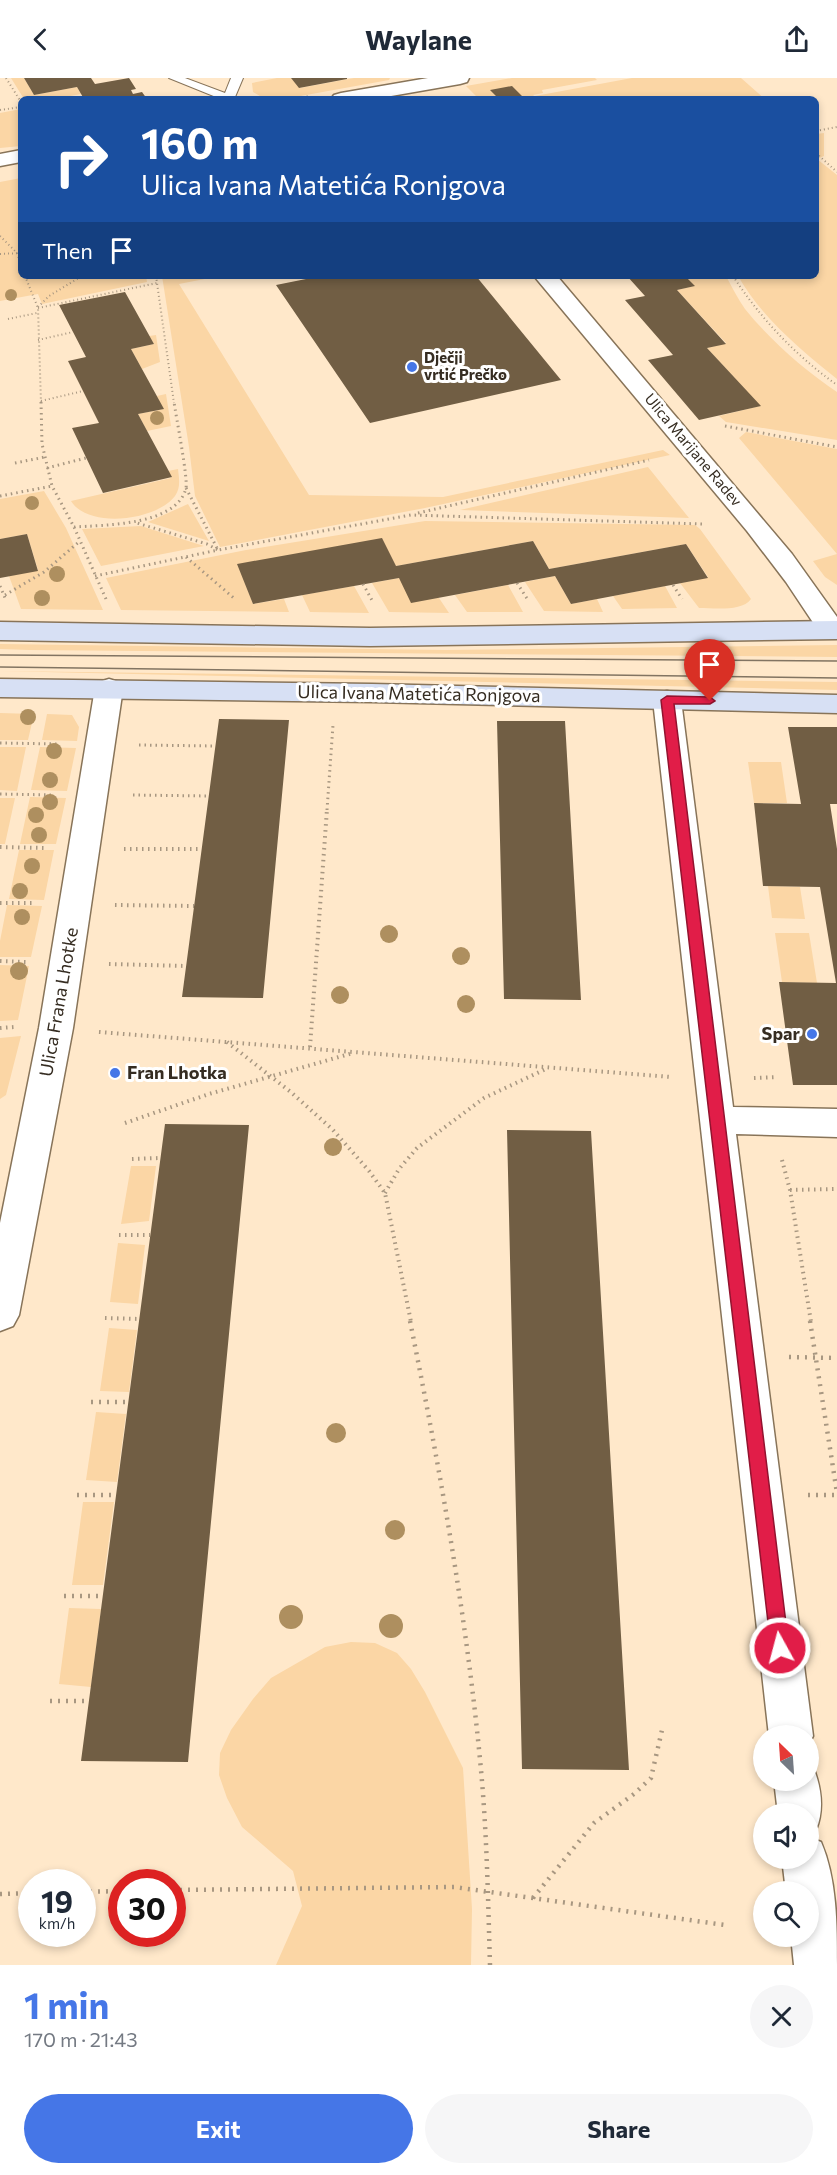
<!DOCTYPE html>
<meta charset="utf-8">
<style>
:root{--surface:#fff;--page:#f6f6f7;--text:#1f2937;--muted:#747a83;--accent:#4576e7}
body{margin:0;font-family:Commissioner,sans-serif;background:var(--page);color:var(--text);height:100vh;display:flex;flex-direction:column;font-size:22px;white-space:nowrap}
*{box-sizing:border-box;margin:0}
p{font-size:20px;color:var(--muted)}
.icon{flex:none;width:33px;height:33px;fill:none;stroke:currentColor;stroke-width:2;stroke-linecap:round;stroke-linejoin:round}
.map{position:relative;height:1887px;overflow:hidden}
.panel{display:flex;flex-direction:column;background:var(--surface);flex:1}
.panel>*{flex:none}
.hud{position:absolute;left:18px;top:18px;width:801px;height:183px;border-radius:9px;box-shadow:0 3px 9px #0003;background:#1a4fa0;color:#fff;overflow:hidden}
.needle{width:39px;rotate:335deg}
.fabs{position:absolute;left:753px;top:1647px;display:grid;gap:12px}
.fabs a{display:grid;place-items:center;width:66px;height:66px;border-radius:50%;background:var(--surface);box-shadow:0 3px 9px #0003;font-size:30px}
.speed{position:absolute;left:18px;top:1791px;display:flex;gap:12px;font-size:30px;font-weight:700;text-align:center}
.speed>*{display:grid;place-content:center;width:78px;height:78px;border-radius:50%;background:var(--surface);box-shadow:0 3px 9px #0003;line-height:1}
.speed small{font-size:15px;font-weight:400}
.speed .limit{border:9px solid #d22;background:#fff;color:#111}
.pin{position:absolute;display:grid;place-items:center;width:51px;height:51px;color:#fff;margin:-62px -26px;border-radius:50% 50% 50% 0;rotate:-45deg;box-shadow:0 0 6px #0007}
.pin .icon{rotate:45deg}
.me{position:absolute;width:66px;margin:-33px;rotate:353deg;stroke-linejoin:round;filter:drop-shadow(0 0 4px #0008)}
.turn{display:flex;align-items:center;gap:21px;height:126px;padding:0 24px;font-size:27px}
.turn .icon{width:78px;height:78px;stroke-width:2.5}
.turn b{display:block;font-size:42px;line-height:51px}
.then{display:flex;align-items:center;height:57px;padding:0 24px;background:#0003;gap:12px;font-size:22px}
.round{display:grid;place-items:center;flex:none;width:63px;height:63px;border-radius:32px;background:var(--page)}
.overview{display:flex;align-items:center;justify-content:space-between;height:102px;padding:0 24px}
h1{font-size:36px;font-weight:700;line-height:45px;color:var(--accent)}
.action{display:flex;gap:12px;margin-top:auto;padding:12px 24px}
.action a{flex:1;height:69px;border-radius:36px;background:var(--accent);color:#fff;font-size:24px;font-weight:700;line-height:69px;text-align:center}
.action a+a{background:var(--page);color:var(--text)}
header{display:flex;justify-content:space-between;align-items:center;height:78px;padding:0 24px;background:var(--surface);font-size:27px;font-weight:700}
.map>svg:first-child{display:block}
.green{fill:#fbd6a5}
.building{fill:#715e44}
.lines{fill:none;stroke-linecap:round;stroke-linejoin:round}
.lane-casing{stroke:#887459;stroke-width:2}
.street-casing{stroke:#887459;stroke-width:3}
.secondary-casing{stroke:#887459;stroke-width:3}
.path-far3{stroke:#a89781;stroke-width:2;stroke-dasharray:1 3;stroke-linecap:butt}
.path-far2{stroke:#a89781;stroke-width:3;stroke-dasharray:1.5 4;stroke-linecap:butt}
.path-far1{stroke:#a89781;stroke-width:4;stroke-dasharray:1.5 4.5;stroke-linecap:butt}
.path{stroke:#a89781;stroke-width:4.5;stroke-dasharray:2 6;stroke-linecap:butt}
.lane{fill:#fff;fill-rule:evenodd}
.street{fill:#fff;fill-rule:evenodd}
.secondary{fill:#d7e0f4;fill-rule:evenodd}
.tram{stroke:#827462;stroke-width:1.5}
.tree{fill:#ae8f5f}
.route{fill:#e11d48;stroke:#92132f;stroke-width:1.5}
.poi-dot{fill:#4576e7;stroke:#fff;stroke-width:2}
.labels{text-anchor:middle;stroke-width:6;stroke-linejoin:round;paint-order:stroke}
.far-poi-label{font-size:15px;font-weight:bold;fill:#352c21;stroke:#fff;text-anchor:start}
.far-street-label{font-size:15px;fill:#352c21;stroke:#fff}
.street-label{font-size:18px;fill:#352c21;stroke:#fff}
.poi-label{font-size:18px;font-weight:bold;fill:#352c21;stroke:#fff;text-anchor:end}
</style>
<header><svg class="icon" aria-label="back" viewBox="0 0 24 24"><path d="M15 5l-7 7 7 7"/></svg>Waylane<svg class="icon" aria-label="share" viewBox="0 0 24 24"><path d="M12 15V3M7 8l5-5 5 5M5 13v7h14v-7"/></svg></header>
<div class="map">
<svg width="837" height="1887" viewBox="0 0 837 1887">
<rect width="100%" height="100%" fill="#ffe8ca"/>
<path class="green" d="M11,0H24L34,17L77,9L81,16L54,21H24Z
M277,0H291L300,10L354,0H390L389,2L284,21H265L253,14L252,5Z
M512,0H595L597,2L542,12L543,15L533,17L537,20L535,18L632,0H741L765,21H479L466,8Z
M21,31V68L0,70V35Z
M824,55V78L817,81L837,97V301C800,271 762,240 738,198H816V56Z
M21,100V198H146L147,204L42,226L38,216L0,223V104Z
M162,198H220L179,206L309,417L443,419L663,372L670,377L425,430L220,469L195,418L189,369Z
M685,198H726C732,209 738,221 745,231C770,262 804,292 837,314V362L726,344L719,338L760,328L707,270L726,265L677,212L694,208Z
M156,257L160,284L142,291L131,271L154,266L149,258Z
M166,316L171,348L147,353L138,336L163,331L157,318Z
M746,354L837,371V507L825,499L813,483L837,476L739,360Z
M648,389L689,440L460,432Z
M178,391C179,400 181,410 175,418C156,443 88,451 71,423L171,400L168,393Z
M44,413L66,450L103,532L21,531L9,498L38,492L27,456L0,461V421Z
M188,426L209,463L148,444Z
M425,443L695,447L700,451L751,521C742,534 713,530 699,530L680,505L708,499L686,466L549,491L533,463L396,488L238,486L253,526L284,521L289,534L121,532L106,500L246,472Z
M141,448L204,468L101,488L82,451Z
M555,498L571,526L597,521L603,534L544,533L525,504Z
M399,500L439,520L449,535L389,534L372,505Z
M508,507L523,534H467L455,517Z
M354,508L369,535L310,534L302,517Z
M665,508L677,530L622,531L613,518Z
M0,566L446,572L837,567V579L29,572L0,571Z
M0,593L837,604V612Z
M0,635L34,636L28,662H0Z
M47,636L72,637L79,649L77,663L42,662Z
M0,669H26L17,713L0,712Z
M40,669L76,670L67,713L31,712Z
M748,684H781L787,725H754Z
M30,719L66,720L56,766H20Z
M0,720H15L5,766H0Z
M19,772H54L44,822L9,821Z
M768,808L800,809L805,841L772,840Z
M7,827L42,828L31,879H0V863Z
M775,855H809L817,905L782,904Z
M0,887L29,888L18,942L0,943Z
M21,958L6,1017L0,1021V960Z
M131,1088H156L149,1143L121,1146Z
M118,1165L145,1167L138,1226L110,1224Z
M109,1250L137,1252L129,1314L100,1313Z
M96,1334L126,1336L117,1404L86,1402Z
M83,1424H114L103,1507H72Z
M69,1530L101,1531L91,1609L59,1606Z
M351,1564L375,1565L397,1575L411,1591L425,1614L463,1690L472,1831L471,1887H276L302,1828L293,1793L242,1749L227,1720L219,1697L220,1675L231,1652L253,1621L271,1600L325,1569Z"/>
<path class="building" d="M24,0H91L95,6L129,0L136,11L131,12L133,16L142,14L147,21H84L77,9L34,17Z
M291,0H347V1L299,10Z
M512,8L523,19L499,21L490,12Z
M321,198H476L561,302L370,345L276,207Z
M627,198H685L695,208L677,212L726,266L707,270L761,328L699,342L648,282L673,277L625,222L645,218Z
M125,214L154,266L131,271L164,331L138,336L172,399L103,415L72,350L99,345L68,283L86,279L59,227Z
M27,456L38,493L0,500V461Z
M382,460L396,488L533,463L549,491L686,466L708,500L571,526L555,498L411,525L399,500L253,526L237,486Z
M219,641L289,642L263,920L182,919Z
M497,643H565L581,922L504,921Z
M788,649H837V726H830L837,771V1007H793L779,904L836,905L820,809L763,808L754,725L801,726Z
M165,1046L249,1047L188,1684L81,1683Z
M507,1052L591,1053L629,1692L522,1691Z"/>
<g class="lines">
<defs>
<path id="lane" d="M169,0H185L225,15L231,0H243L235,19L237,21H221Z"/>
<path id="street" d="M428,0H469L467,4L460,6L374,21H331L334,17L341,15Z
M21,72V84L0,88V76Z
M534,198H557L792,476L837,539V559L822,558L786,504L747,453Z
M109,601L119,604L123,610L73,950L19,1237L13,1248L0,1253V1145L39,950L95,610L99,604Z
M667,613L677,615L681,622L733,1029L837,1031V1059L736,1056L813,1658L808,1668V1658H769L653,622L657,615Z
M808,1685L812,1686C821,1708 825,1730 816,1752L808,1755V1736H778L774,1702H808Z
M808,1759L821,1764C837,1801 837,1847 837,1887H794L791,1858H808V1814H786L782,1780H808Z"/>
<path id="secondary" d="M837,543V561L370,568L0,562V544L370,550Z
M0,601L372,606L837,617V635L372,624L0,619Z"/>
</defs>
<use href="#lane" class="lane-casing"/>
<use href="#street" class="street-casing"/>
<use href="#secondary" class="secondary-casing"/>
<path class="path-far3" d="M6,0L21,24
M295,21L309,18
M0,32L21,29
M816,53L837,49
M816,75L837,94
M0,158L17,175L21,187
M0,176L21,175
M25,198L38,230L41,325
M156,198L174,325
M733,198C761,241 795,277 837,307
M38,229L49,218L82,198
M38,230L157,205
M8,241L37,235
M38,262L73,254
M41,323L83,313"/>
<path class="path-far2" d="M41,324L42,366L52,408L74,449L106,521
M725,348L837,369
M15,385L45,379
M47,390L86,380
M186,410L218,472L411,437L702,446
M0,418L52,408
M418,435L649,382
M74,449C103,447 177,448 186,410C188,400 176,338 174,324
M186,479L235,521
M95,498L218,472L207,466L137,445
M517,505L528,522
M363,506L373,524
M673,507L682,521
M0,508L5,520
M5,517L44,494L80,463
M0,665L59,666
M139,667L215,668
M0,716L53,717
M133,717L209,718
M327,732L333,647"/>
<path class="path-far1" d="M0,769L44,770
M124,771H201
M0,825H35
M115,827L194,828
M0,883L26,884
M109,886L186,888
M0,950L14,949
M99,954L671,999
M227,964L292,1015L333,1052L369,1093L385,1115L411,1244
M310,969L327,731
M754,1000L777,999
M125,1045L209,1016L353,975
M132,1081L160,1080
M782,1082L790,1112L811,1244
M790,1112L837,1111
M385,1115L399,1091L417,1070L484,1020L548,990
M119,1157H150
M105,1240L140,1241"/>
<path class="path" d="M410,1243C440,1392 467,1541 481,1692C487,1757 488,1822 490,1887
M810,1243L837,1415
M789,1279L837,1280
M91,1324H129
M77,1417H116
M808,1417H837
M64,1518H103
M50,1623H89
M172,1812L454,1809L725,1847
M82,1814L122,1813
M0,1816L32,1815
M533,1820L594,1745L634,1716L651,1700L662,1652"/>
<use href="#lane" class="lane"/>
<use href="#street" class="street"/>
<use href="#secondary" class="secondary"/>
<path class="tram" d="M0,577L837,583
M0,589L837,600"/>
</g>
<g class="tree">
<circle cx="11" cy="217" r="6"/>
<circle cx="157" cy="340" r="7"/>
<circle cx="32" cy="425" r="7"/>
<circle cx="57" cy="496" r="8"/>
<circle cx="42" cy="520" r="8"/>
<circle cx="28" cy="639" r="8"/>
<circle cx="54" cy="673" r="8"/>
<circle cx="50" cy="702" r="8"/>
<circle cx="50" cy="724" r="8"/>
<circle cx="36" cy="737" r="8"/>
<circle cx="39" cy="757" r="8"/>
<circle cx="32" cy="788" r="8"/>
<circle cx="20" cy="813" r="8"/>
<circle cx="22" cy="839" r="8"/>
<circle cx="389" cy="856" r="9"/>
<circle cx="461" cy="878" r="9"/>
<circle cx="19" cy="893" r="9"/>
<circle cx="340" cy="917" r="9"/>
<circle cx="466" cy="926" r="9"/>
<circle cx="333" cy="1069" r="9"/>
<circle cx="336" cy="1355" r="10"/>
<circle cx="395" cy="1452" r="10"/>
<circle cx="291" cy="1539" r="12"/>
<circle cx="391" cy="1548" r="12"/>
</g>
<path class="route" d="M667,618L710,619L715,623L710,626H674L789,1570L786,1576L780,1578L774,1576L771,1570L661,622Z"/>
<g class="poi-dot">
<circle cx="412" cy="289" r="6"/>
<circle cx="812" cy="956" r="6"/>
<circle cx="115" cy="995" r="6"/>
</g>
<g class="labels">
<g class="far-poi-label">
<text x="424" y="285">Dječji<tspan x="424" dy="17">vrtić Prečko</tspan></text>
</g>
<g class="far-street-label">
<text transform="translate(693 372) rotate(50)" y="5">Ulica Marijane Radev</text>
</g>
<g class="street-label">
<text transform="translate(419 616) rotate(1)" y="6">Ulica Ivana Matetića Ronjgova</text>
<text transform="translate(59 924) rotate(-80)" y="6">Ulica Frana Lhotke</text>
</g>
<g class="poi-label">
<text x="800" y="962">Spar</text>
<text x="127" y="1001" text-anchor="start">Fran Lhotka</text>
</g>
</g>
</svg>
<div class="fabs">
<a><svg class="needle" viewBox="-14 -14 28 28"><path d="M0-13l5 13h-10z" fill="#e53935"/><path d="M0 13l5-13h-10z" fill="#747a83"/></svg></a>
<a><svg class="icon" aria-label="sound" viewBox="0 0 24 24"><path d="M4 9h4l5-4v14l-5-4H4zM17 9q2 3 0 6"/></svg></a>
<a><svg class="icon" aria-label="search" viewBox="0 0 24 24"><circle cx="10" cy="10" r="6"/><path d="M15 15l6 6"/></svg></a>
</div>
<div class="speed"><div>19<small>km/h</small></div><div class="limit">30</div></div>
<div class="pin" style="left:710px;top:623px;background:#d93025"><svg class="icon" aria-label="arrive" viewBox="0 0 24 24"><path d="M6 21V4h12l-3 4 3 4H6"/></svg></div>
<svg class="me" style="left:780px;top:1570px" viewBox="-20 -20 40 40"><circle r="17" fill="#e11d48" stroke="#fff" stroke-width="3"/><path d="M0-11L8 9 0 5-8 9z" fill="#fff"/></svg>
<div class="hud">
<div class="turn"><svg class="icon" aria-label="right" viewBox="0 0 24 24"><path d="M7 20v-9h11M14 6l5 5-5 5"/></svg><div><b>160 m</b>Ulica Ivana Matetića Ronjgova</div></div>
<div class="then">Then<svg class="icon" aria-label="arrive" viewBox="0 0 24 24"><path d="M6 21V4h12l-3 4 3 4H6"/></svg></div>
</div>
</div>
<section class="panel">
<div class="overview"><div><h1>1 min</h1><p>170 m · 21:43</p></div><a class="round"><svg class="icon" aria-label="close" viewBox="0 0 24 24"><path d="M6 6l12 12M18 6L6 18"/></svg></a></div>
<div class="action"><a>Exit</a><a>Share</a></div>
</section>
